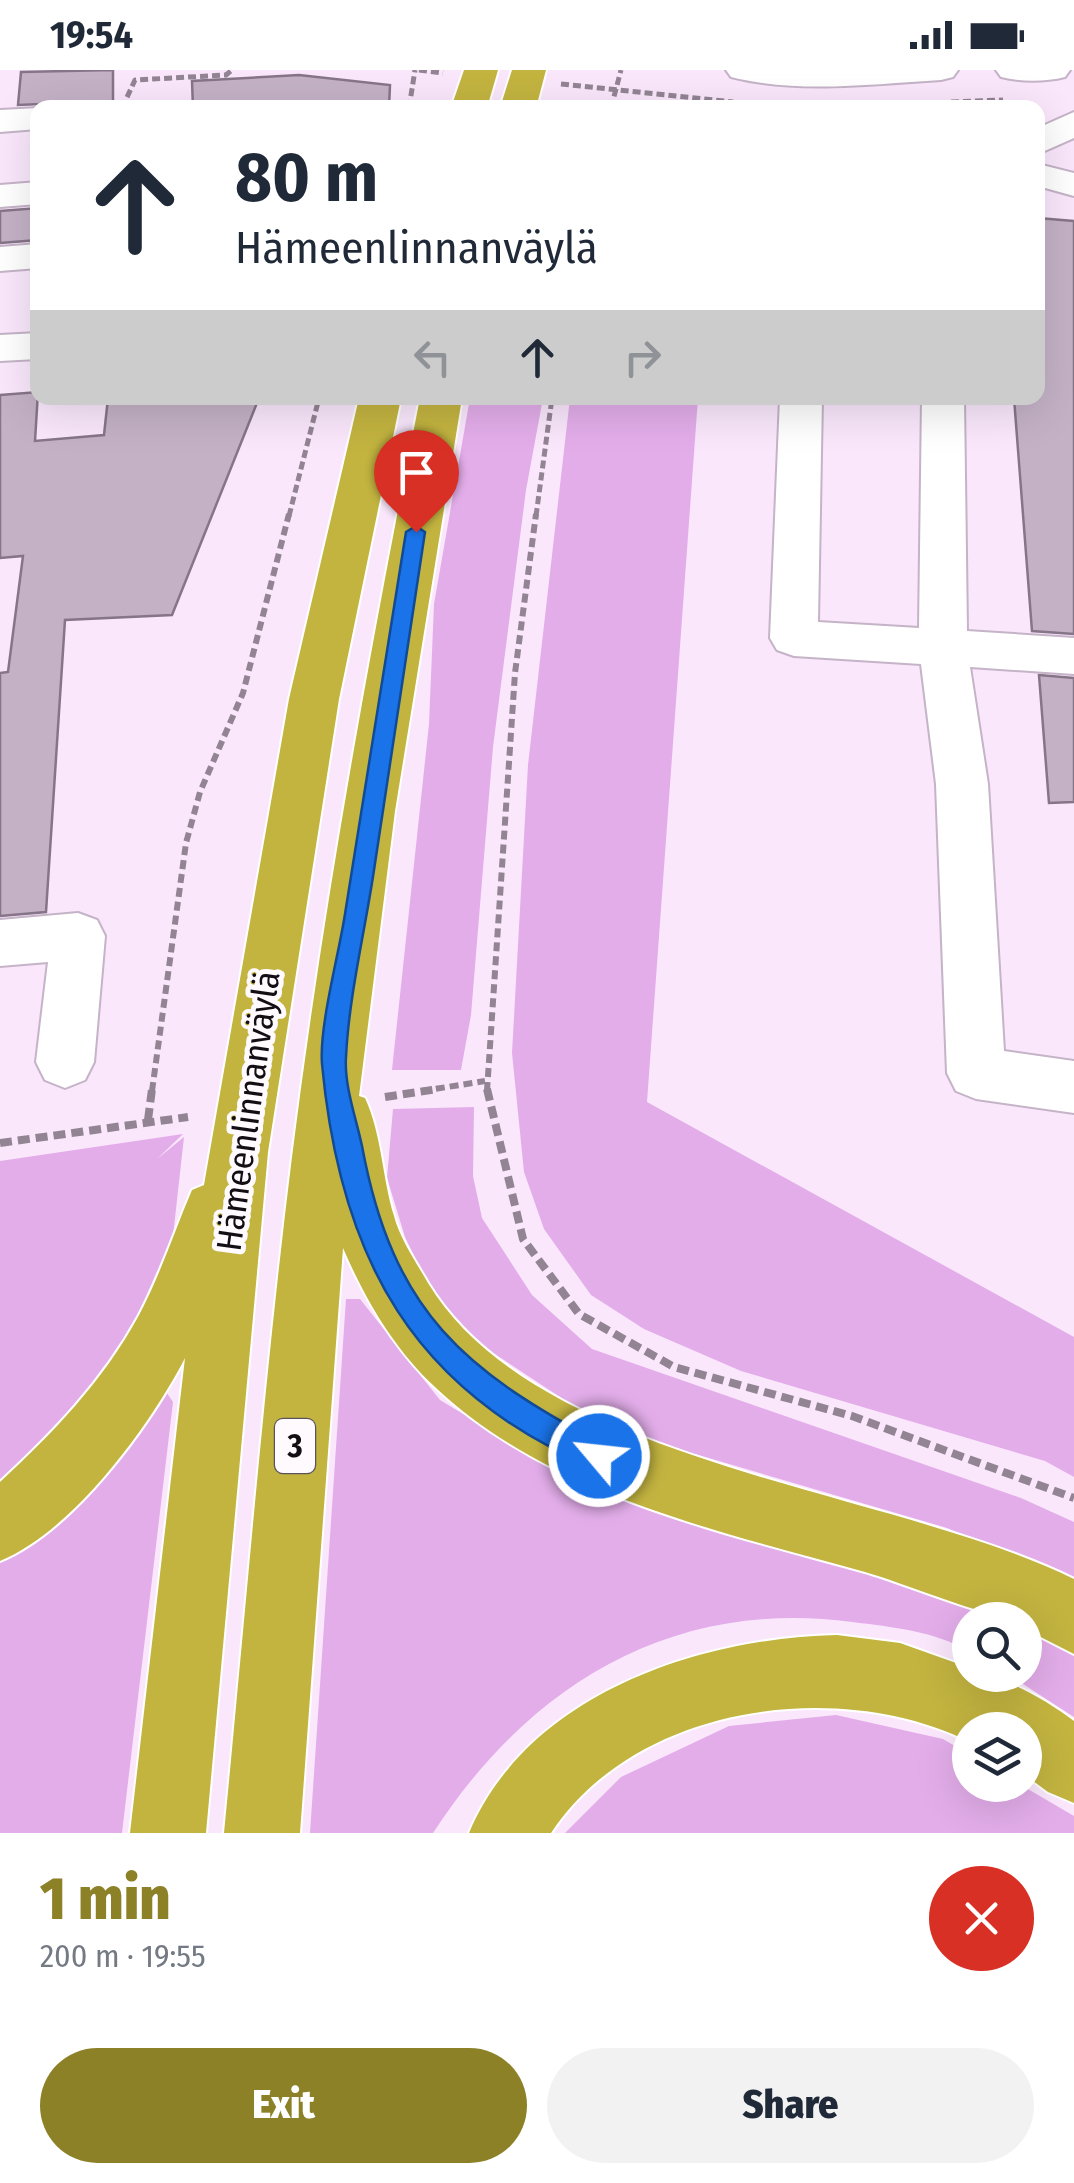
<!DOCTYPE html>
<meta charset="utf-8">
<style>
:root{--surface:#fff;--page:#f2f2f3;--text:#1f2937;--muted:#747a83;--accent:#8d8128}
body{margin:0;font-family:"Fira Sans Condensed",sans-serif;background:var(--page);color:var(--text);height:100vh;display:flex;flex-direction:column;font-size:38px;white-space:nowrap}
*{box-sizing:border-box;margin:0}
p{font-size:32px;color:var(--muted)}
.icon{flex:none;width:55px;height:55px;fill:none;stroke:currentColor;stroke-width:2;stroke-linecap:round;stroke-linejoin:round}
.map{position:relative;height:1763px;overflow:hidden}
.panel{display:flex;flex-direction:column;background:var(--surface);flex:1}
.panel>*{flex:none}
.hud{position:absolute;left:30px;top:30px;width:1015px;height:305px;border-radius:20px;box-shadow:0 10px 40px #0002;background:#fff;color:var(--text);overflow:hidden}
.buttons{position:absolute;left:952px;top:1532px;display:grid;gap:20px}
.buttons a{display:grid;place-items:center;width:90px;height:90px;border-radius:50%;background:var(--surface);box-shadow:0 10px 40px #0002;font-size:50px}
.pin{position:absolute;display:grid;place-items:center;width:85px;height:85px;color:#fff;margin:-102px -42px;border-radius:50% 50% 50% 0;rotate:-45deg;box-shadow:0 0 10px #0007}
.pin .icon{rotate:45deg}
.me{position:absolute;width:110px;margin:-55px;rotate:298deg;stroke-linejoin:round;filter:drop-shadow(0 0 8px #0008)}
.turn{display:flex;align-items:center;gap:35px;height:210px;padding:0 40px;font-size:45px}
.turn .icon{width:130px;height:130px;stroke-width:2.5}
.turn b{display:block;font-size:70px;line-height:85px}
.lanes{display:flex;align-items:center;height:95px;padding:0 40px;background:#0003;justify-content:center;gap:50px;direction:ltr}
.lanes .off{opacity:.35}
.round{display:grid;place-items:center;flex:none;width:105px;height:105px;border-radius:52px;background:var(--page)}
.headline{display:flex;align-items:center;justify-content:space-between;height:170px;padding:0 40px}
h1{font-size:60px;font-weight:800;line-height:75px;color:var(--accent)}
.button{display:flex;gap:20px;margin-top:auto;padding:20px 40px}
.button a{flex:1;height:115px;border-radius:60px;background:var(--accent);color:#fff;font-size:40px;font-weight:800;line-height:115px;text-align:center}
.button a+a{background:var(--page);color:var(--text)}
.status{display:flex;justify-content:space-between;align-items:center;height:70px;padding:0 50px;background:var(--surface);direction:ltr}
.status svg{height:28px;fill:currentColor}
.map>svg:first-child{display:block}
.green{fill:#e3adea}
.building{fill:#c4b1c6;stroke:#867588;stroke-width:2.5}
.lines{fill:none;stroke-linecap:round;stroke-linejoin:round}
.minor-casing{stroke:#c5b3c7;stroke-width:4}
.highway-casing{stroke:#fff;stroke-width:4}
.path-far2{stroke:#928493;stroke-width:5;stroke-dasharray:8 4;stroke-linecap:butt}
.path-far1{stroke:#928493;stroke-width:6;stroke-dasharray:9 5;stroke-linecap:butt}
.path{stroke:#928493;stroke-width:8;stroke-dasharray:12 6;stroke-linecap:butt}
.minor{fill:#fff;fill-rule:evenodd}
.highway{fill:#c3b440;fill-rule:evenodd}
.route{fill:#1a73e8;stroke:#114b97;stroke-width:2.5}
.labels{text-anchor:middle;stroke-width:10;stroke-linejoin:round;paint-order:stroke}
.shield{fill:#fefafe;stroke:#5a545a;stroke-width:2.5}
.shield-label{font-size:32px;font-weight:bold;fill:#130d14}
.street-label{font-size:35px;fill:#130d14;stroke:#fefafe}
</style>
<div class="status"><b>19:54</b><svg viewBox="0 0 49 12"><path d="M0 12V9h3v3zM5 12V6h3v6zM10 12V3h3v9zM15 12V0h3v12zM26 1h20v11H26zM47 4h2v5h-2z"/></svg></div>
<div class="map">
<svg width="1074" height="1763" viewBox="0 0 1074 1763">
<rect width="100%" height="100%" fill="#fae7fc"/>
<path class="green" d="M470,328H543L526,420L493,677L471,945L461,1000H392L429,654L434,534Z
M570,328H698L647,1032L1074,1267V1407L1045,1391L741,1301L644,1259L591,1225L544,1159L524,1102L512,983L528,695Z
M474,1037L473,1106L482,1148L532,1225L592,1279L1021,1428L1074,1452V1512L947,1458L644,1369L566,1331L481,1275L432,1224L405,1167L387,1108L393,1039Z
M183,1064L157,1089L184,1067L173,1166L132,1268L86,1341L0,1425V1091Z
M346,1229H360L440,1330L546,1394L983,1530L1038,1555L1074,1580V1647L1009,1605H1025V1550H970V1582C935,1561 892,1557 852,1552C672,1528 529,1615 433,1763H310Z
M165,1320L173,1332L122,1763H0V1488Z
M836,1645L943,1669L970,1685V1715H1021L1074,1746V1763H565L621,1707L729,1656Z"/>
<path class="building" d="M113,0V31L18,35L21,2Z
M299,5L390,15L389,38H193L192,11Z
M38,138V170L0,173V141Z
M1038,148L1074,151V564L1032,561L1014,328H1038Z
M38,322L35,371L104,365L108,328H259L172,545L65,550L46,842L0,846V603L8,602L23,486L0,488V325Z
M1039,605L1074,608V732L1049,733Z"/>
<g class="lines">
<defs>
<path id="minor" d="M726,0H958L953,7L941,10C872,14 798,24 731,7Z
M996,0H1070L1065,7C1045,12 1021,12 1001,7Z
M39,38L38,59L0,62V40Z
M1074,42V68L1038,84V58Z
M1038,94L1074,103V126L1038,116Z
M38,112V134L0,137V115Z
M38,174V198L0,201V177Z
M38,263V289L0,291V265Z
M780,328H822L818,552L919,558L922,328H964L967,561L1074,568V604L970,597L988,714L1004,981L1074,991V1043L976,1029L956,1021L947,1003L936,714L921,594L794,586L777,580L770,568Z
M78,843L97,850L105,866L94,992L85,1010L65,1018L45,1010L36,992L48,892L0,896V850Z"/>
<path id="highway" d="M464,0H498L487,38H451Z
M512,0H546L536,38H500Z
M359,328H401L339,629L268,1082L206,1763H130L185,1288C149,1357 73,1461 0,1491V1412C53,1363 103,1311 138,1247C160,1206 174,1162 192,1120L204,1115L289,629Z
M420,328H462L395,741L359,1026L365,1028C382,1065 382,1107 394,1146C400,1169 416,1192 428,1213C539,1396 890,1418 1074,1509V1584L1025,1559V1550C991,1550 904,1513 865,1502C719,1461 549,1425 435,1317C394,1279 365,1229 343,1178L300,1763H224C246,1538 264,1312 292,1087C324,832 370,580 420,328Z
M837,1565L900,1573L970,1598V1605C1006,1605 1045,1630 1074,1651V1733L1048,1722L1025,1705V1660H970V1672C839,1607 636,1634 551,1763H469C527,1625 698,1568 837,1565Z"/>
</defs>
<use href="#minor" class="minor-casing"/>
<use href="#highway" class="highway-casing"/>
<path class="path-far2" d="M419,0L443,3
M561,14L733,32
M951,32L1003,30
M122,38L135,10L226,5L232,0
M409,38L415,0
M611,38L621,0
M289,446L319,328
M536,446L552,328"/>
<path class="path-far1" d="M152,1021L186,773L200,722L243,623L289,444
M422,1021L485,1011
M487,1021L515,603L536,444"/>
<path class="path" d="M487,1019L523,1169L579,1244L674,1297L852,1346L1074,1428
M385,1027L438,1019
M148,1050L152,1019
M0,1073L188,1047"/>
<use href="#minor" class="minor"/>
<use href="#highway" class="highway"/>
</g>
<path class="route" d="M416,456L425,462C408,575 391,687 374,800C365,861 349,925 346,987C344,1015 356,1048 362,1076C393,1243 464,1301 608,1377L613,1386L608,1396L599,1400C413,1323 340,1188 322,994C319,956 339,884 345,844C365,717 386,590 406,462Z"/>
<g class="labels">
<rect class="shield" x="275" y="1349" width="40" height="54" rx="8"/>
<g class="shield-label">
<text x="295" y="1387">3</text>
</g>
<g class="street-label">
<text transform="translate(248 1041) rotate(-82)" y="12">Hämeenlinnanväylä</text>
</g>
</g>
</svg>
<div class="buttons">
<a><svg class="icon" aria-label="search" viewBox="0 0 24 24"><circle cx="10" cy="10" r="6"/><path d="M15 15l6 6"/></svg></a>
<a><svg class="icon" aria-label="layers" viewBox="0 0 24 24"><path d="M12 4l9 5-9 5-9-5zM3 14l9 5 9-5"/></svg></a>
</div>
<div class="pin" style="left:416px;top:462px;background:#d93025"><svg class="icon" aria-label="arrive" viewBox="0 0 24 24"><path d="M6 21V4h12l-3 4 3 4H6"/></svg></div>
<svg class="me" style="left:599px;top:1386px" viewBox="-20 -20 40 40"><circle r="17" fill="#1a73e8" stroke="#fff" stroke-width="3"/><path d="M0-11L8 9 0 5-8 9z" fill="#fff"/></svg>
<div class="hud">
<div class="turn"><svg class="icon" aria-label="ahead" viewBox="0 0 24 24"><path d="M12 20V5M6 11l6-6 6 6"/></svg><div><b>80 m</b>Hämeenlinnanväylä</div></div>
<div class="lanes"><svg class="icon off" aria-label="left" viewBox="0 0 24 24"><path d="M17 20v-9H6M10 6l-5 5 5 5"/></svg><svg class="icon" aria-label="ahead" viewBox="0 0 24 24"><path d="M12 20V5M6 11l6-6 6 6"/></svg><svg class="icon off" aria-label="right" viewBox="0 0 24 24"><path d="M7 20v-9h11M14 6l5 5-5 5"/></svg></div>
</div>
</div>
<section class="panel">
<div class="headline"><div><h1>1 min</h1><p>200 m · 19:55</p></div><a class="round" style="background:#d93025;color:#fff"><svg class="icon" aria-label="close" viewBox="0 0 24 24"><path d="M6 6l12 12M18 6L6 18"/></svg></a></div>
<div class="button"><a>Exit</a><a>Share</a></div>
</section>
